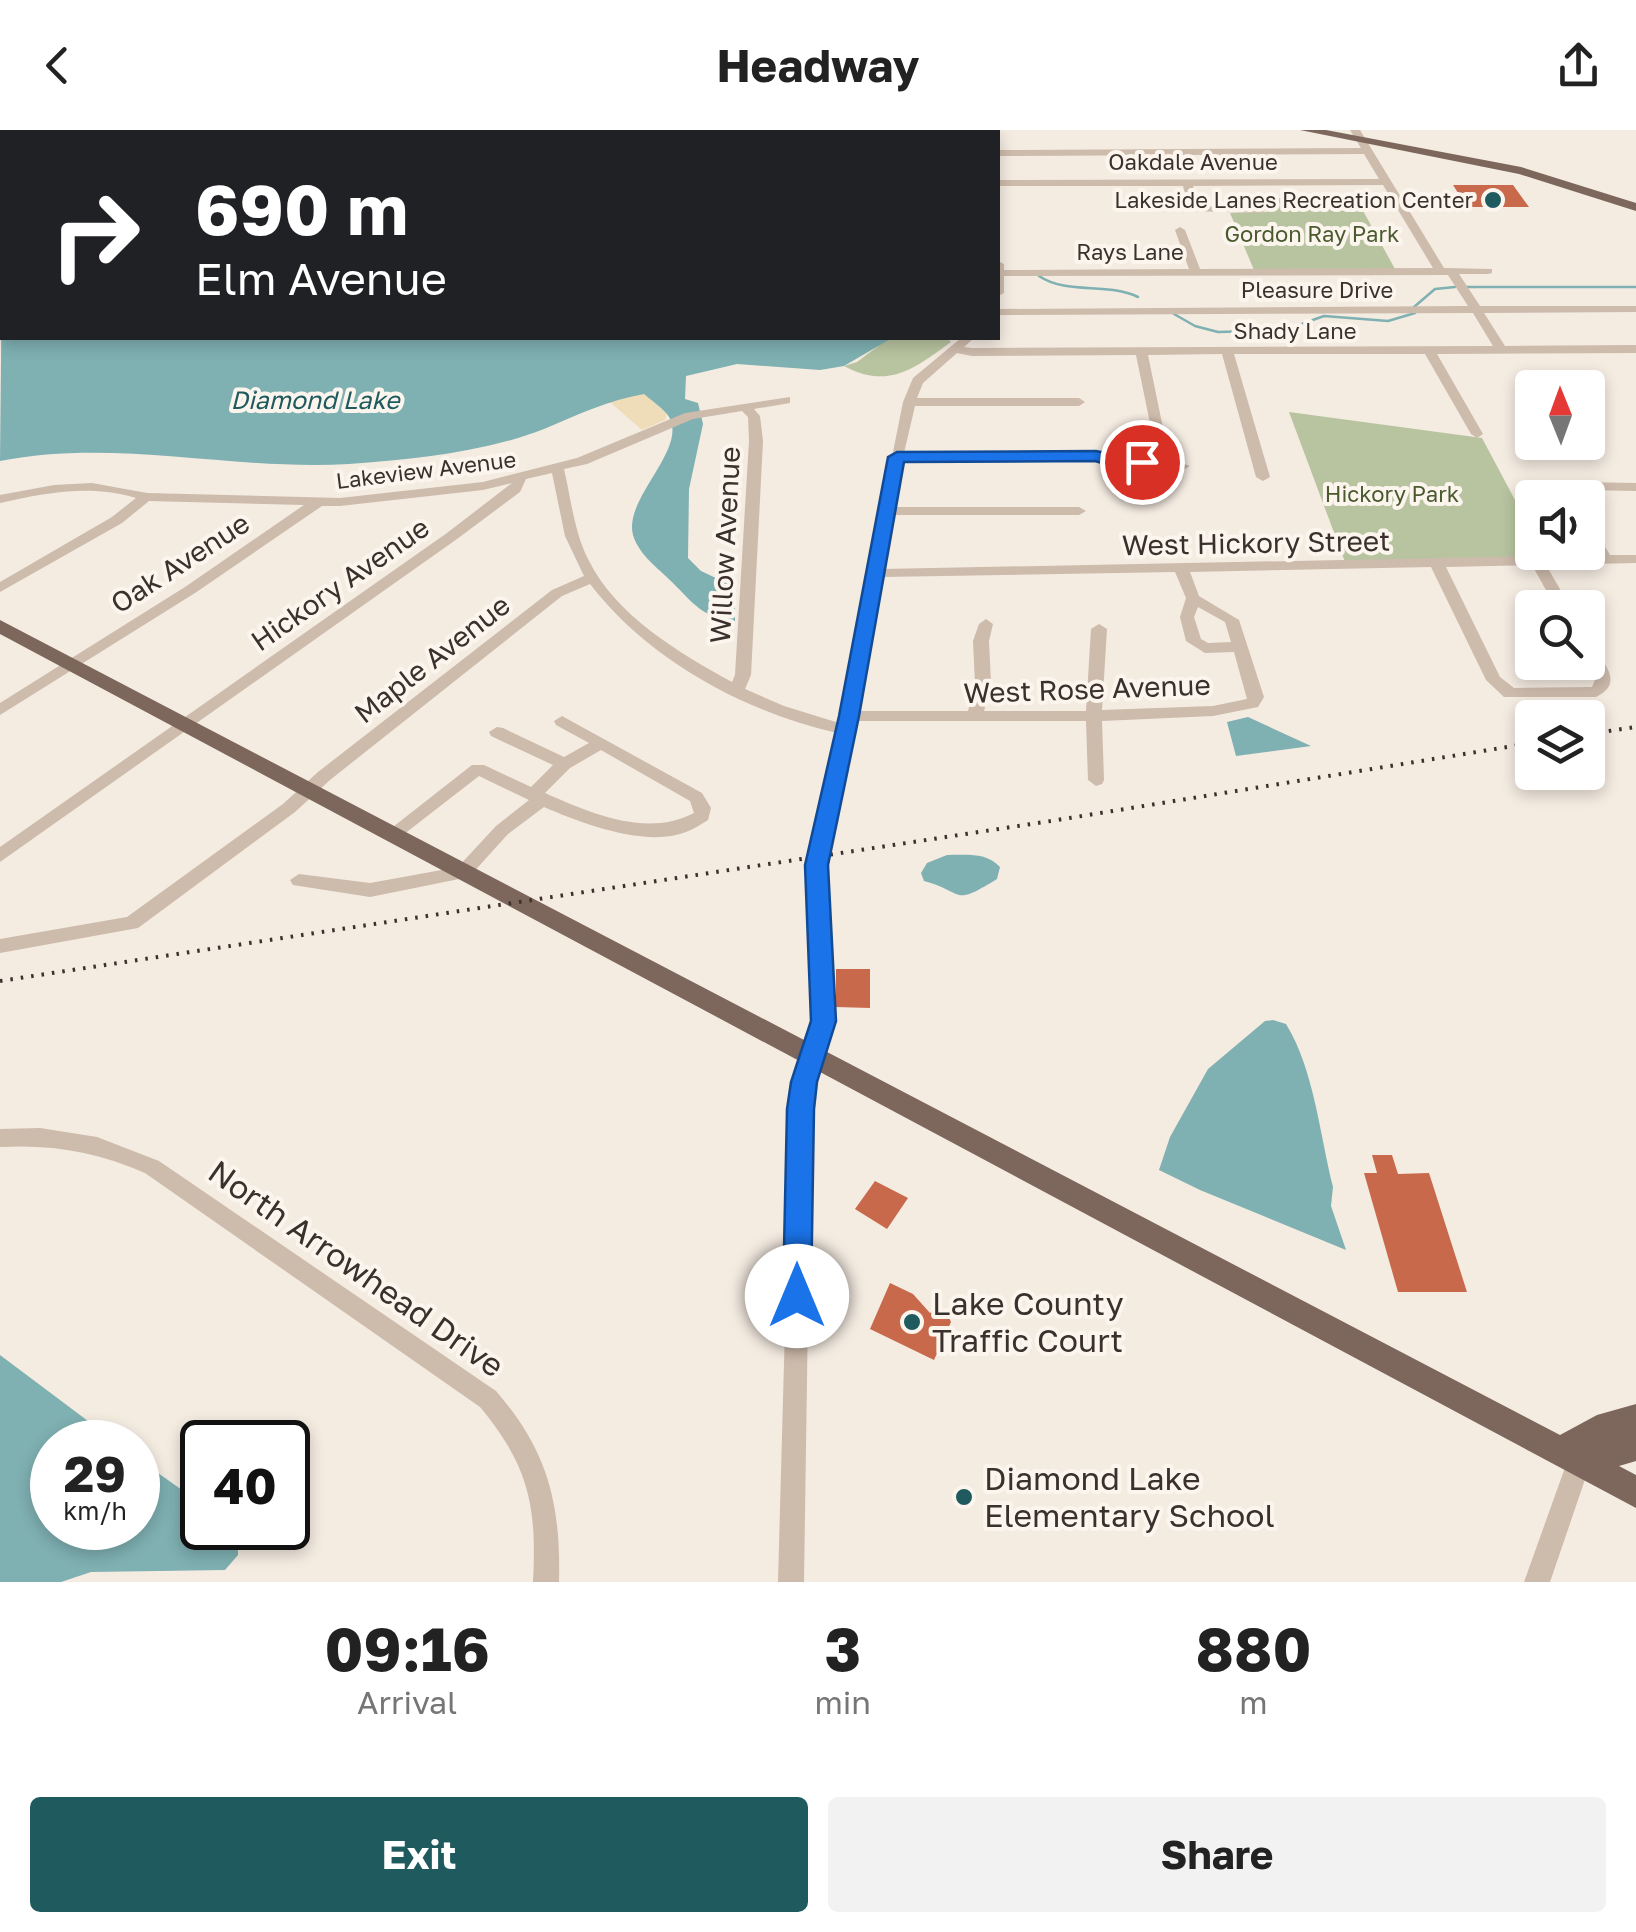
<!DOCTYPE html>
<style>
:root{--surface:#fff;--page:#f2f2f2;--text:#222;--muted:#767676;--accent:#1f5a5e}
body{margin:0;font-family:"Golos Text",sans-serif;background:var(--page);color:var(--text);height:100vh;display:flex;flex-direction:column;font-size:38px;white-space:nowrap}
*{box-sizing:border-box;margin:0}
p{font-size:32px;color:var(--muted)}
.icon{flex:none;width:55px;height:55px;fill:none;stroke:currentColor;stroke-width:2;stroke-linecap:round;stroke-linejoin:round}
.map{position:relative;height:1452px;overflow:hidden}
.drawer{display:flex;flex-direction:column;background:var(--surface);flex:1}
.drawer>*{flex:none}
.top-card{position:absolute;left:0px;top:0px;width:1000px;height:210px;box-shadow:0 5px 15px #0003;background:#202124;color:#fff;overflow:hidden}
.needle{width:65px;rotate:359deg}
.buttons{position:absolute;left:1515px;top:240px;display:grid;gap:20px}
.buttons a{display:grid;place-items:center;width:90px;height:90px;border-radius:10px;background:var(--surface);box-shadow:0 5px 15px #0003;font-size:50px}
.speed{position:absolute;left:30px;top:1290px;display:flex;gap:20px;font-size:50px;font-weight:700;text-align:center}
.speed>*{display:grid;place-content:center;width:130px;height:130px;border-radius:50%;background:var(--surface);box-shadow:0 5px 15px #0003;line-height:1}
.speed small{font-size:25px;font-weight:400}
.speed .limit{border:5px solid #111;border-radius:15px;background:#fff;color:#111}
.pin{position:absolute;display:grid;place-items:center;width:85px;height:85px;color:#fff;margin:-42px;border:5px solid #fff;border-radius:50%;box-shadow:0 2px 10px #0007}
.me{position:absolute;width:110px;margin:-55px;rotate:0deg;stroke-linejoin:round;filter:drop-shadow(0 0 8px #0008)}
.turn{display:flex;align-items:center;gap:35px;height:210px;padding:0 30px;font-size:45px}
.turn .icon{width:130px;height:130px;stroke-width:2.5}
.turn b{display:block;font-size:70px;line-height:85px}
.eta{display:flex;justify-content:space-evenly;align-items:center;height:170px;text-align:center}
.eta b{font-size:60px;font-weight:700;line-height:70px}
.button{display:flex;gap:20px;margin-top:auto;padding:20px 30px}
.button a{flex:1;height:115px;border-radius:10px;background:var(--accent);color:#fff;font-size:40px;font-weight:700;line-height:115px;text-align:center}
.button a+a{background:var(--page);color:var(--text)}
header{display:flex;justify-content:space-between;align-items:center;height:130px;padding:0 30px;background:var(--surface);font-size:45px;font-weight:700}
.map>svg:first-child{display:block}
.green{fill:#b8c4a0}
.sand{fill:#efdcb8}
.water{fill:#7fb0b2}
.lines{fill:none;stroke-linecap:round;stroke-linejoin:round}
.stream{stroke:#7fb0b2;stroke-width:2.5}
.building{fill:#c8694b}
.minor{fill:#cdbbac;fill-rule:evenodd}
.major{fill:#7d675c;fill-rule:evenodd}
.rail{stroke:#3b302b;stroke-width:4;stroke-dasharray:2.5 8;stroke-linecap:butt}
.route{fill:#1a73e8;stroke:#114b97;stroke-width:2.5}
.poi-dot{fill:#1f5a5e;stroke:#fbf5ee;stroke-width:4}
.labels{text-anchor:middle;stroke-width:8;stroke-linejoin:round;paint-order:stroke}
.far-street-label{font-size:22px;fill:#3b302b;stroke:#fbf5ee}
.far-poi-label{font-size:22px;fill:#3b302b;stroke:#fbf5ee;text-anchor:end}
.far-park-label{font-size:22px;fill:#4a5a2e;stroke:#fbf5ee}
.far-water-label{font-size:25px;font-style:italic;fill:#1f5a5e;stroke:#fbf5ee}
.street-label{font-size:28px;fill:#3b302b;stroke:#fbf5ee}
.near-street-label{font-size:32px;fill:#3b302b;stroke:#fbf5ee}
.near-poi-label{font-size:32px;fill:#3b302b;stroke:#fbf5ee;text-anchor:start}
</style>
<header><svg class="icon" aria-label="back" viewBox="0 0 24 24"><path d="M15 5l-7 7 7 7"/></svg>Headway<svg class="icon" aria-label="share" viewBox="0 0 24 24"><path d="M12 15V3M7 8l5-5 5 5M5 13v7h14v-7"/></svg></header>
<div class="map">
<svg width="1636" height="1452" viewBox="0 0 1636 1452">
<rect width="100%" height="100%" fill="#f4ebe1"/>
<path class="green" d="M1262,68H1356L1395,139L1254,140L1230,83L1267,82Z
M889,208H947L951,212C915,238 889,260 844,236L857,232Z
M1289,282L1482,308L1532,402V422L1543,423L1546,428L1345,432Z"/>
<path class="sand" d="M644,263L667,284L665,290L642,300L610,272Z"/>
<path class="water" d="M353,0H850L852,2H347Z
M2,130V208H892L844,236L820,240L737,234L686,246L685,269L698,273L703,294L689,359L688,428L701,441L735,457V491C702,487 695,475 672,452C658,438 639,425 633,405C623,367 692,316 667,284C661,277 651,270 644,264C609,270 577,285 544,299C486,322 411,330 349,334C233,341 115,308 0,331Z
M1248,587L1311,616L1236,626L1227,592Z
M947,725C967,725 986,722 1000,737L997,749C951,777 967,763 924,751L921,743L927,733Z
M1273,890L1286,894C1314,939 1320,1006 1333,1057L1331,1076L1346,1120L1200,1060L1159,1040L1170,1007L1208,939L1265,891Z
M0,1225L116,1312H52V1398H138V1329L202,1374V1398L238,1399V1425L225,1440L91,1442L61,1452H0Z"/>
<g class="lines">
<path class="stream" d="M1039,146C1067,165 1107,152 1138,167
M1467,157H1636
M1414,177L1435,159L1455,157
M1174,184L1195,196L1218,202L1285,200L1324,186L1388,191L1415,183"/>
</g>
<path class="building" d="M1453,55H1513L1529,77H1467Z
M836,839H870V878L836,877Z
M1372,1025H1392L1398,1044L1429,1043L1467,1162H1398L1364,1043H1377Z
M875,1051L908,1068L887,1099L855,1079Z
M890,1153L913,1164L930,1183L937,1178L946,1181L951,1192L934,1230L870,1199Z"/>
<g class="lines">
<path class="minor" d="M0,0L5,1L6,2L0,6Z
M923,0H933L934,2H925Z
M1350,0H1360L1444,138L1492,139V143L1488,144H1459L1480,176H1636V182L1484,183L1505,216L1636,215V223L1437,224L1483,304L1477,308L1471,304L1425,224H1234L1270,347L1263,351L1256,347L1222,224L1148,225L1163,298L1157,302L1151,298L1136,225L972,226L957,223L923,253L917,268H1079L1085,272L1079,276H915L904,323L1096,322L1172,330L1190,336L1183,340L1096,330L903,331L895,377H1079L1086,381L1079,385H893L883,439L1596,425L1588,411V395L1593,396L1610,425H1636V433L1546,435L1571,478H1556L1532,435L1446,437L1500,547L1514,558L1592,557L1596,547L1588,532V514L1593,516C1605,535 1624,553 1596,567H1504L1486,550L1431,437L1190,442L1199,466L1239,490L1264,567L1258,577L1213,586L1102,591L1104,650L1102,654L1096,656L1088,650L1086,591H856L828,721L833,891L814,952L811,979L804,1452H778L791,979L794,952L813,891L810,721L837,603C745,582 648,530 590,454L562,466L330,650L295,682L138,798L0,823V809L127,787L283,674L318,642L552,460L584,446L565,406L552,343L526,349L520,362L457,409L0,732V717L447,403L512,353L483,360L340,376H322L195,463L0,585V573L185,457L304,375L149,371L122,393L0,462V452L112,387L136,368C92,354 44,363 0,373V365L54,355L92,353L147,363L340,368L483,352L577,328L685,283L790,267V273L754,279L760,286L763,311L751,545L745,559L784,576L839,593L903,272L913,248L961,208H974L964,217L972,218L1493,216L1473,183L998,185V179L1468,176L1448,145L1004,146V163L998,166V131L1004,134V140L1189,139L1175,100L1180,97L1185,100L1200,139L1433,138L1383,55L1193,56L1198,76L1265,78L1266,80L1261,83L1190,81L1183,56H998V50L1379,49L1364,24L998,26V20L1361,18ZM742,281L748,287L749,311L735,545L732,552C679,523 615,485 588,429C574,401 571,369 564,339L587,334L693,289ZM1175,442L1186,468L1180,487L1186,511L1205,523L1234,522L1247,569L1213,576L1102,580L1107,499L1099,494L1091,499L1086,581H984L991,553L989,511L993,494L986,489L979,494L973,511L975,553L968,581H858L882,447ZM1198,477L1225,492L1231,512L1208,513L1201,509L1194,487Z
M0,96H2V102H0Z
M1580,352L1636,353V361L1584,360L1578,368H1564L1575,353Z
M562,586L702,663L711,678L708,690C701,694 694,699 686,702C646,718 581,693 544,677L508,704L469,747L370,767L293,755L290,750L299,744L370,753L458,737L496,696L529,670L479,646L399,708H387L384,704L472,635H484L531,657L553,635L491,606L489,602L497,597L503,598L564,627L589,613L556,595L554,591ZM601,620L690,671L694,683C647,708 590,683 545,663L570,638Z
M40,998L97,1007L159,1031L496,1261C548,1321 561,1374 559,1452H533C537,1376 529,1336 480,1277L145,1043C98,1022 52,1014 0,1017V999Z
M1579,1320L1588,1324L1591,1332L1550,1452H1524L1567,1332L1570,1324Z"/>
<path class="major" d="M1300,0H1326L1521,37L1636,73V81L1519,44Z
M0,490L1560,1305L1597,1285L1636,1274V1331L1619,1336L1636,1345V1378L0,504Z"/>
<path class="rail" d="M1588,604L1636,597
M0,851L1051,691L1532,613"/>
</g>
<path class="route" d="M1096,321C1112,325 1138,323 1150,332C1135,343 1112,336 1095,331L904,332L859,586L828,735L836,891L817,952L814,979L811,1166L807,1175L797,1179L787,1175L783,1166L787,979L791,952L811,891L805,735L839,586L888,327L897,322Z"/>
<g class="poi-dot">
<circle cx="1493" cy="70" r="10"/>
<circle cx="912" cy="1192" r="10"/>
<circle cx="964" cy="1367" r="10"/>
</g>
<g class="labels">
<g class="far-street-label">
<text x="1193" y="40">Oakdale Avenue</text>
<text x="1130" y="130">Rays Lane</text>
<text x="1317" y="168">Pleasure Drive</text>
<text x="1295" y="209">Shady Lane</text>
<text transform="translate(426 340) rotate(-7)" y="8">Lakeview Avenue</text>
</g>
<g class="far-poi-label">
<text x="1473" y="78">Lakeside Lanes Recreation Center</text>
</g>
<g class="far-park-label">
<text x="1312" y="112">Gordon Ray Park</text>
<text x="1392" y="372">Hickory Park</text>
</g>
<g class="far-water-label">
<text x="315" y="279">Diamond Lake</text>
</g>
<g class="street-label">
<text transform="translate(1256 413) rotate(-1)" y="10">West Hickory Street</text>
<text transform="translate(725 415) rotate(-87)" y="10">Willow Avenue</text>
<text transform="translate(180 433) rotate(-33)" y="10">Oak Avenue</text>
<text transform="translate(340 454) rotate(-35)" y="10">Hickory Avenue</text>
<text transform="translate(432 529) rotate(-38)" y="10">Maple Avenue</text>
<text transform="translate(1087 559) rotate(-2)" y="10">West Rose Avenue</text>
</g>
<g class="near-street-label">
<text transform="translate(356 1139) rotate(35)" y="11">North Arrowhead Drive</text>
</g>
<g class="near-poi-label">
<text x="932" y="1185">Lake County<tspan x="932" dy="37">Traffic Court</tspan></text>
<text x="984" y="1360">Diamond Lake<tspan x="984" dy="37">Elementary School</tspan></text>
</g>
</g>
</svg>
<div class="buttons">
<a><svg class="needle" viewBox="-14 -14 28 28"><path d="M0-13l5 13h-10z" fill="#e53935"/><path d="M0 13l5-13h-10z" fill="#767676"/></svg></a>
<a><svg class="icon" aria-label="sound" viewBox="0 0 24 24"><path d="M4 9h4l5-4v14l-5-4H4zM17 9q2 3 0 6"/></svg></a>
<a><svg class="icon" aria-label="search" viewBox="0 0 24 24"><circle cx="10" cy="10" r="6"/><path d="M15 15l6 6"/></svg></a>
<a><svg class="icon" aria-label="layers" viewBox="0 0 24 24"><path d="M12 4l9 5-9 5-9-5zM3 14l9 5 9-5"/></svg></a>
</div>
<div class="speed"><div>29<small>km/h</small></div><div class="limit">40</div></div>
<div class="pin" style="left:1142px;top:332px;background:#d93025"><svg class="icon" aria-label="arrive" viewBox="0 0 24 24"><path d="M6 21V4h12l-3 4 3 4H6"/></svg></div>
<svg class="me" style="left:797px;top:1166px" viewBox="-20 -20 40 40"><circle r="19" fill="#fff"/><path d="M0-13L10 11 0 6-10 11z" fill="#1a73e8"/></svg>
<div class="top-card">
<div class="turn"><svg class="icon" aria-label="right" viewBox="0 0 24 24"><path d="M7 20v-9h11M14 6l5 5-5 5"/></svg><div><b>690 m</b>Elm Avenue</div></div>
</div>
</div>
<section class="drawer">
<div class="eta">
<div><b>09:16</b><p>Arrival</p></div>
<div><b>3</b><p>min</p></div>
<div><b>880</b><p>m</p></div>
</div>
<div class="button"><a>Exit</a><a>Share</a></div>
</section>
